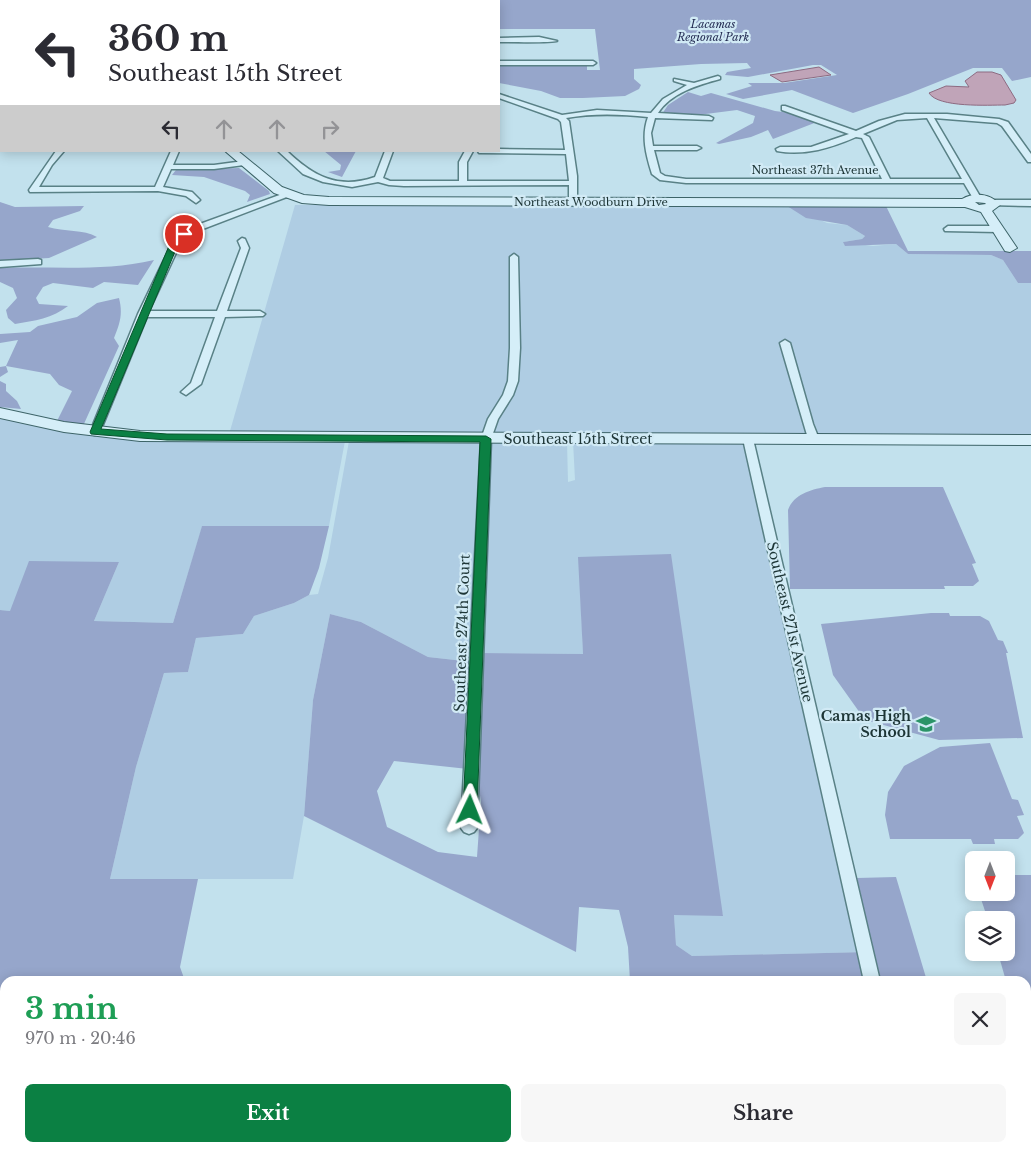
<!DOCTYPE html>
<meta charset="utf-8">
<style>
:root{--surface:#fff;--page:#f7f7f7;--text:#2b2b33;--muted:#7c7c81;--accent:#0b8043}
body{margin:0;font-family:"Libre Baskerville",serif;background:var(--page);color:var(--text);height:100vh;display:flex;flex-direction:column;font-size:19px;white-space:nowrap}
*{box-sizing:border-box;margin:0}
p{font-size:16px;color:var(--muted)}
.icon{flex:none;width:28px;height:28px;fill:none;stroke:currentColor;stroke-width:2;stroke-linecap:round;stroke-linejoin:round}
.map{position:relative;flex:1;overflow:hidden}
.panel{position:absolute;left:0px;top:976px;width:1031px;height:176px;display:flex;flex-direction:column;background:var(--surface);border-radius:15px 15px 0 0;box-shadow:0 2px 12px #0003}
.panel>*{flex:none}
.top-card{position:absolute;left:0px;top:0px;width:500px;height:152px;box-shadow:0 2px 12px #0003;background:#fff;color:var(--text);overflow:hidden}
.needle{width:32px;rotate:180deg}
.fabs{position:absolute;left:965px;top:851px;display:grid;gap:10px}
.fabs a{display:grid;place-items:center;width:50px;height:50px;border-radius:8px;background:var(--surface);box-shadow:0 2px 12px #0003;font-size:25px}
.pin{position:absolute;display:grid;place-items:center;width:42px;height:42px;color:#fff;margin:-21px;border:2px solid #fff;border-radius:50%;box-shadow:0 1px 5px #0007}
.me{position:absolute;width:55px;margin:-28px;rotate:2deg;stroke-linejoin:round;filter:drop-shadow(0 0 4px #0008)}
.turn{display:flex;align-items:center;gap:18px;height:105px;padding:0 25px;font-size:22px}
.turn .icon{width:65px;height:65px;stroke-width:2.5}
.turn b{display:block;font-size:35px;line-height:42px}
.lanes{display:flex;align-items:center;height:48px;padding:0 25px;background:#0003;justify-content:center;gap:25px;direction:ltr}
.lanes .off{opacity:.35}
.round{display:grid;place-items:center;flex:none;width:52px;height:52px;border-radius:8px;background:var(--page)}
.summary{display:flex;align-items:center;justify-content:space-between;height:85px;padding:0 25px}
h1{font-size:30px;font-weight:800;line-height:38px;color:#1e9e55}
.primary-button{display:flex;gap:10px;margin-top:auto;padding:10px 25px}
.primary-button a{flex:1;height:58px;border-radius:8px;background:var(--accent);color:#fff;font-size:20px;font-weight:800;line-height:58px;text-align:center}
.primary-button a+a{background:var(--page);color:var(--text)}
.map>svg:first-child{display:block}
.farmland{fill:#afcde3}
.green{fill:#96a6cb}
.water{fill:#c0a4b8;stroke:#8d6b82}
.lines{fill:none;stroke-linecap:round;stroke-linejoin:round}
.stream{stroke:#8d6b82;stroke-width:2}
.street-casing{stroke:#598186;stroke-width:3}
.secondary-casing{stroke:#3d6468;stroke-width:2}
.street{fill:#d5eef8;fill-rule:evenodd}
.secondary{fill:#d5eef8;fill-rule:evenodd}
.route{fill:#0b8043;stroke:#07532c}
.labels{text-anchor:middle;stroke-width:4.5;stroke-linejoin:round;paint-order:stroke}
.far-park-label{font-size:11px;font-style:italic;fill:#242c53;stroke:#d1eaf5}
.far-street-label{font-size:11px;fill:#1d3536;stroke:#d1eaf5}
.street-label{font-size:14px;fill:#1d3536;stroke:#d1eaf5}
.poi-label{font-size:14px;font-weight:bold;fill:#1d3536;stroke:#d1eaf5;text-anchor:end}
</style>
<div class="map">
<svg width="1031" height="1152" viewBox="0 0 1031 1152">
<rect width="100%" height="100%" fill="#c2e1ed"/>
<path class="farmland" d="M784,204L827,223L847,225L865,236L862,239L843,242L873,246L896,244L908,254L991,255L1003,260L1018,283H1031V436L235,434L230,431L295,205Z
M0,415L75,431L345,441L329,526L202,527L173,623L94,621L119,562L10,611L0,610Z
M349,441H482L473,662L428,657L361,622L330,614L313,700L304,816L293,879H110L136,767L164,673L188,672L196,638L243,634L254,616L294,603L309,595L318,594L328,558Z
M573,441L745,442L867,952L692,956L676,945L674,915H723L579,557L583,654L478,653L488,442H567L568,482L575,480Z"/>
<path class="green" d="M71,0H1031V77L1012,81L1002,68H973L908,94L853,113L792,90L743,99L726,94L752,86L748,83H784L837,75L821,65H813L748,77L725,75L727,72L751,68L747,63L701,64L634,69V79L641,85L639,89L625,96L583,98H560L541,91L499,83V65L587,66V70H600L595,29H499V1H69Z
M688,92L701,96L711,93L775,111L790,113L817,122L773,139L768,130L751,137L719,144L716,143L753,123L755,116L737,110L690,116L662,114L668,105Z
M324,151H356L342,177L328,172L340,170L341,165Z
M239,168L269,191L270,194L247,202L250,195L245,191L204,177L172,175L176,170Z
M0,202L15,207L84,206L80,211L53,220L48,227C64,232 84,229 97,237L49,258L0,261Z
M784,204H885L908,251H1031V283H1018L1003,260L991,255L908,254L896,244L845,246L843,242L862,239L865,236L847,225L806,218Z
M154,260L138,285L104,282L93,288L53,283L43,287L36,298L39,304L68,306C53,318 34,321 15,324L8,318L6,310L17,298L13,288L0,282V268C52,266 103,272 154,260Z
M119,298C123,314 120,323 114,338L119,346L83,426L57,421L72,391L59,385L50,374L6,366L8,372L0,377V367L6,366L18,340L0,343V334L30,332L38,326L77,317L97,303Z
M0,381L6,384V391L17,401L21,409L0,407Z
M825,487H943L976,563L972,564L979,581L973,586H944L945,589H790L788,510C794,494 810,490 825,487Z
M202,526H329L319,568L309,595L294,603L254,616L243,634L196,638L188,672L164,673L136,767L110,879H198L180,967L185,981H5V1148H347L352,1152H0V610L10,611L29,561L119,562L94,621L173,623Z
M671,554L723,916L674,915L676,945L692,956L867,952L874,981H630L628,947L619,910L579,907L576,952L304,816L313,700L330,614L361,622L428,657L473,662L468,769L394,761L377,791L387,827L438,852L477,857L481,801L475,769L478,653L583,654L578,557Z
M931,613H949L950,616H980L989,621L998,640L1003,641L1008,653H1006L1023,738L939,740L865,720L833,675L821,624Z
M990,743L1012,799L1018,800L1024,815L1017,816L1024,833L1018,839H994L995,844H973L971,839H890L885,815L888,792L904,766L940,747Z
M1006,875H1031V1152H918L917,1148H1026V981H1006L998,953L1006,952V920H988L979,893L1006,892Z
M896,877L927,981H880L857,878Z
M500,1148H910L911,1152H500Z"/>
<path class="water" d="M819,67L831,75L782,82L770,75Z
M977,72H992L1001,75L1016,100L1014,103L1005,105C989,105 938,108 929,93L946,86L969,87L965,81Z"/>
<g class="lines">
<path class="stream" d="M342,1L345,0"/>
<defs>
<path id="street" d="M539,37L557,41C553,43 508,42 499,42V38Z
M499,61H593L596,63L593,65H499Z
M718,76L720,77V79C698,85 671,93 658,113L709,116L713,118L712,120L655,118L651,133L653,146H697L701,148L697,150H654L660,173L665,176L686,179H882L862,138L856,137C831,148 805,156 777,151L776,149L780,147H811L849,134L782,110V106H785L856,131L879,121L905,114H947L999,119L1008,122L1031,154V162H1028L1002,126L997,123L934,118L981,198L980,200H974L964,183H686L660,180L652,174C646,155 641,136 648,117C620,114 594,113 566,118L569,121L577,176V202L573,205L569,202V185L404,186L389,185L378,182L352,187L323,182L303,174L278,151H287C313,176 338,190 375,177L385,151H393L383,178L390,181H459V162L465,151H473L467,162V181H569L566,154L479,153L478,151H499V149L565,150L561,122L558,119L499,98V94L562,115L597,110L651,113L663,99L687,85L674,81V79L694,83ZM927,118L962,179H890L869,137L863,134L897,120Z
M0,134H1V139H0Z
M56,151H64L52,165L39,187H155L171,151H179L173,165H214L244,161L248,163L244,165L214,169H171L163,187L192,192L200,200L196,203L186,196L158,191L30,192L29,190Z
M285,193L292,195L195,232L182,240L149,311H217L241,248L238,241L242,238L245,239L249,248L227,311H260L265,314L263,316L225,317L201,384L186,395L181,392L191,383L215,317H147L100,432L95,435L91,434L90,432L138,314L174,239L189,228Z
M993,200H1031V206L990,205L989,203Z
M948,226H998L1002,229L998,232L945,231L944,229Z
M514,254L518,257L520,348L518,381L513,395L498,419L491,439L477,828L474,832L469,834L464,832L461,828L481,439L488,419L503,395L508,381L510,348V257Z
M38,259L41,260V264L0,267V261Z
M785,340L790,343L813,424L817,434L822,439L821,441H813L807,435L780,343Z
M748,436L753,439L880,981H864L743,439Z
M901,1148H919L920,1152H902Z"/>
<path id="secondary" d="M0,27H1V33H0Z
M0,76H1V82H0Z
M225,151H238L282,187L304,195L329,197L962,199C974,192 991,193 1000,205L992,211L1017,248L1010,252L1005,251L981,212L965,207L329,205L302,203L274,193ZM975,202L985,203L986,204L979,205Z
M0,408L64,422L140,431L1031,435V445L140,441L64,432L0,418Z"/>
</defs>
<use href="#street" class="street-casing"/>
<use href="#secondary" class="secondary-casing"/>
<use href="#street" class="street"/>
<use href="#secondary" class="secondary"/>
</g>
<path class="route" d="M181,232L188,234L177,247L101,429L167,434L486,436L491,439L477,810L475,813H465L463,810L480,442L167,440L91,434L90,432L169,246Z"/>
<defs>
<symbol id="school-bare" viewBox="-9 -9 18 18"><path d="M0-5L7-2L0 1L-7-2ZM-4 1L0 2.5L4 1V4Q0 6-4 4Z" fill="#2b9468" stroke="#d1eaf5" stroke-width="2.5" paint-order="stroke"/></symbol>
</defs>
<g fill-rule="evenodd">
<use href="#school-bare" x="912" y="710" width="28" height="28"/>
</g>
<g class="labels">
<g class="far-park-label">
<text x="713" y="28">Lacamas<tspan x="713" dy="13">Regional Park</tspan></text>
</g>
<g class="far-street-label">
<text x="815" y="174">Northeast 37th Avenue</text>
<text x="591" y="206">Northeast Woodburn Drive</text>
</g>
<g class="street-label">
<text x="578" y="444">Southeast 15th Street</text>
<text transform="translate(790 622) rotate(77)" y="5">Southeast 271st Avenue</text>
<text transform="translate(462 633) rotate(-88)" y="5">Southeast 274th Court</text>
</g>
<g class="poi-label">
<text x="911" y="721">Camas High<tspan x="911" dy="16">School</tspan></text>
</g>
</g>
</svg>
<div class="fabs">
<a><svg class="needle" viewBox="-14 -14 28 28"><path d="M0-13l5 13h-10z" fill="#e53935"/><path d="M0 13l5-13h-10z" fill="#7c7c81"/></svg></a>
<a><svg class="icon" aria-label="layers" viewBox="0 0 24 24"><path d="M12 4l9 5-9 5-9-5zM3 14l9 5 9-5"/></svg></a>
</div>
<div class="pin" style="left:184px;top:234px;background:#d93025"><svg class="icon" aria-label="arrive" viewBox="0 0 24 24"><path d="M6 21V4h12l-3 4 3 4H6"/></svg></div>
<svg class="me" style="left:470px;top:810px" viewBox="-20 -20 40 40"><path d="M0-17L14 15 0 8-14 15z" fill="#0b8043" stroke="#fff" stroke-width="4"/></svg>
<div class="top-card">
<div class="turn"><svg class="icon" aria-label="left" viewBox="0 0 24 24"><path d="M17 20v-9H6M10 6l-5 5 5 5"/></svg><div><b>360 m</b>Southeast 15th Street</div></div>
<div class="lanes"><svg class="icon" aria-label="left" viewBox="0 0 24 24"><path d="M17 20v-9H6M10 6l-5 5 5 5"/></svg><svg class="icon off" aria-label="ahead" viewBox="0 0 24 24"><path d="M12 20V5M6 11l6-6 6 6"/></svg><svg class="icon off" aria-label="ahead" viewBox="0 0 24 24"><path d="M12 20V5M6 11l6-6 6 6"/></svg><svg class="icon off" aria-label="right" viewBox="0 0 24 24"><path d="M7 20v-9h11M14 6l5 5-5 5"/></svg></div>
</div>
<section class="panel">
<div class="summary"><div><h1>3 min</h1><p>970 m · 20:46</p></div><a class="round"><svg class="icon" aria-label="close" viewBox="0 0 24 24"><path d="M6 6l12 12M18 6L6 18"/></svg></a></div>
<div class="primary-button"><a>Exit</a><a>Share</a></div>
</section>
</div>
